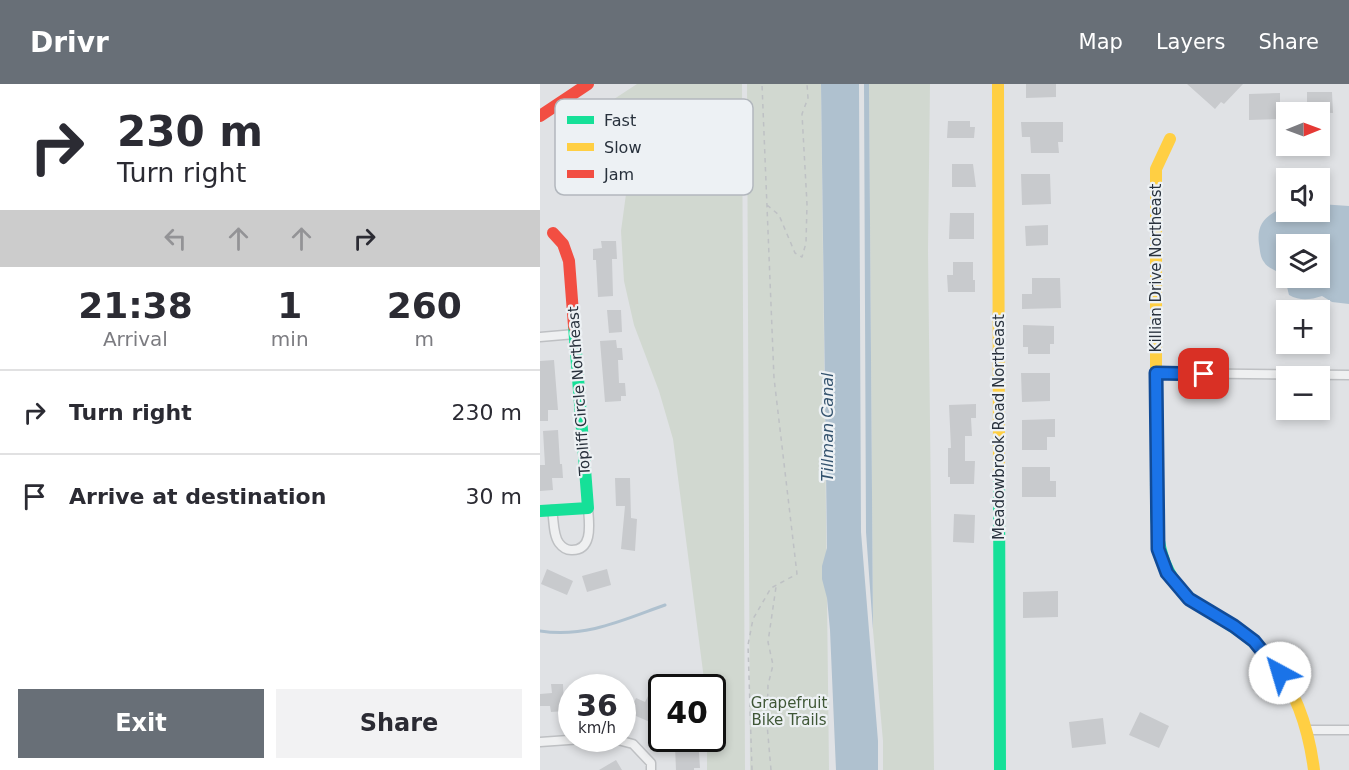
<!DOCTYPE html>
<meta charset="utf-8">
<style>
:root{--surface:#fff;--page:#f2f2f3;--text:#2b2b33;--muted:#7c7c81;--line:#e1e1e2;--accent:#686f77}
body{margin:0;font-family:"DejaVu Sans",sans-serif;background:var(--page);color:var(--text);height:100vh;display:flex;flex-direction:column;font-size:22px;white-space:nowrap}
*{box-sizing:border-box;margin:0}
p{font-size:20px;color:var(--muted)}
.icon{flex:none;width:33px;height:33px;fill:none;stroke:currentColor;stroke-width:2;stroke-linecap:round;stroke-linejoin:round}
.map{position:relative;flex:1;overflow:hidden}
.drawer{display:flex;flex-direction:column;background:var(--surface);width:540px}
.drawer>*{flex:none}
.banner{background:#fff;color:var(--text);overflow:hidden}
.needle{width:39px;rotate:89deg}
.controls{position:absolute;left:736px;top:18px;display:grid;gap:12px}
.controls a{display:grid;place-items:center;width:54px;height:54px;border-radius:0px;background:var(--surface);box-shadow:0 3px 9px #0003;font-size:30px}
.speed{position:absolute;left:18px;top:590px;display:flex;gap:12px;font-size:30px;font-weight:700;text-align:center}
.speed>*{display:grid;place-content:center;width:78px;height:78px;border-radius:50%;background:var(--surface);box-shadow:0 3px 9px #0003;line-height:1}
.speed small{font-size:15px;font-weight:400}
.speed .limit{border:3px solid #111;border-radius:9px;background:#fff;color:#111}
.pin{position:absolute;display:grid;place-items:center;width:51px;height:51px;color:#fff;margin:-26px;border-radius:12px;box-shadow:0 3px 9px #0006}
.me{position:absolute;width:66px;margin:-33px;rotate:321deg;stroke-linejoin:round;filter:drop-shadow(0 0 4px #0008)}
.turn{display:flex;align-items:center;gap:21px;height:126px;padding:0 18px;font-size:27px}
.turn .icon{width:78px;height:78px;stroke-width:2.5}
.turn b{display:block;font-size:42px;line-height:51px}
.lanes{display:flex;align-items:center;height:57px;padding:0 18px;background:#0003;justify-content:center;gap:30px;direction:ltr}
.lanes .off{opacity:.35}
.eta{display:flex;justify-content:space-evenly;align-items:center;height:102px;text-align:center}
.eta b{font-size:36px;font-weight:600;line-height:42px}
.primary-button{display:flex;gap:12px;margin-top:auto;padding:12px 18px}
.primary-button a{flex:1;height:69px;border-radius:0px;background:var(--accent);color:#fff;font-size:24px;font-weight:600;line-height:69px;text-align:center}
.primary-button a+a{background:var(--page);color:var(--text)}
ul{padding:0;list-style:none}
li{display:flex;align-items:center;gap:18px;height:84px;padding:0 18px;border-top:2px solid var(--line)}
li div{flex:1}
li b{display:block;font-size:22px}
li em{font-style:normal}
header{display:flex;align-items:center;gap:36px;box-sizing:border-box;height:84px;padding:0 30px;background:var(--accent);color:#fff}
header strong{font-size:28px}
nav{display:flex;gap:33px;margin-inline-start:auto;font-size:21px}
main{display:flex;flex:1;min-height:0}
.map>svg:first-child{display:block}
.green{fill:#d1d8d0}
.water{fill:#afc1cf;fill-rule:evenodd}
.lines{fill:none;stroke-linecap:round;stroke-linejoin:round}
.stream{stroke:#afc1cf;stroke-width:3}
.building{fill:#c8cacd}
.street-casing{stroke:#bec0c3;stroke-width:11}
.path{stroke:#bec1c4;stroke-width:1.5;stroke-dasharray:4.5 4.5;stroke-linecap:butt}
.street{stroke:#eff0f1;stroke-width:8}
.fast{stroke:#16e098;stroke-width:12}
.slow{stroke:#ffcf43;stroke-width:12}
.jam{stroke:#f24e42;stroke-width:12}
.route-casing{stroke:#114b97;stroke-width:15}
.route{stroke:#1a73e8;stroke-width:10}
.labels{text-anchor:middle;stroke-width:4.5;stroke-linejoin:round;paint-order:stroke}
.street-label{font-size:15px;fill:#28313c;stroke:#edf1f4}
.park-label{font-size:15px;fill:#3f5736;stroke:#edf1f4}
.water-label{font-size:16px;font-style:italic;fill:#34536e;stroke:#edf1f4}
.key{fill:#edf1f4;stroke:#b2b7bd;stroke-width:1.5}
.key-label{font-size:16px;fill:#28313c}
</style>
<header>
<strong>Drivr</strong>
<nav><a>Map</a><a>Layers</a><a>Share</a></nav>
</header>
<main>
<section class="drawer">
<div class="banner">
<div class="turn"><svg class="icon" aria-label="right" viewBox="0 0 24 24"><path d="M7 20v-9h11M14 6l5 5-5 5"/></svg><div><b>230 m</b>Turn right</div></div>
<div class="lanes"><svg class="icon off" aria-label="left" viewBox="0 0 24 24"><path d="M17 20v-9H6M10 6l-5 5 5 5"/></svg><svg class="icon off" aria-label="ahead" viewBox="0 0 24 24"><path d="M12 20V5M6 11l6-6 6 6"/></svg><svg class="icon off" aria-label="ahead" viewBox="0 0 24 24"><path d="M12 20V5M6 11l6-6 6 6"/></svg><svg class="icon" aria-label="right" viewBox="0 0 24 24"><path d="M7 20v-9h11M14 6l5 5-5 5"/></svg></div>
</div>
<div class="eta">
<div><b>21:38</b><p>Arrival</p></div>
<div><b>1</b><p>min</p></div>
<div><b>260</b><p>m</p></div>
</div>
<ul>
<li><svg class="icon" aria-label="right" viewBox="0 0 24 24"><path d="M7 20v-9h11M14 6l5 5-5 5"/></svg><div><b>Turn right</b></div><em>230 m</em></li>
<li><svg class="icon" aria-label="arrive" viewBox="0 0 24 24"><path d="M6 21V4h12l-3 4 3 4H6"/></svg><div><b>Arrive at destination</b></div><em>30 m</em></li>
</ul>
<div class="primary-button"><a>Exit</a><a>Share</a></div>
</section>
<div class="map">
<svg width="809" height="686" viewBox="0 0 809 686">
<rect width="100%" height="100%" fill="#e0e2e5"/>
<path class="green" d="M97,0H202L205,686H167V654H172V603H165L133,355L119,307L94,241L84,197L81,147L86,110L83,86L72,61L39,38Z
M207,0H281L289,686H210Z
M329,0H390L388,166L394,686H343V657L333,546Z"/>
<path class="water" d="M281,0H319L321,448L338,657V686H296L290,546L287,514L282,495V482L287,464Z
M324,0H329L333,546L326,448Z
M780,120L809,122V220L792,218L782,212C770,216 760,217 749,211C747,203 746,194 739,189C734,185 727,184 724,178C720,173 720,166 719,160C716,138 728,130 747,122V128H780ZM747,160H780V194H747Z"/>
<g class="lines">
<path class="stream" d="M0,547C46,554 83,536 125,521"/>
</g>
<path class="building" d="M486,0H516V13L486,14Z
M647,0H703L684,20L681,18L675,25Z
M767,8H792L793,29L767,28Z
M740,9V35L709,36V10Z
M408,37H430V43H435L434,54H407Z
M481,38H523V58H518L519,69H491L490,53H482Z
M412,80H433L436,103H412Z
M481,90H510L511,120L482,121Z
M410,129H434V155H409Z
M508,141V161L486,162L485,142Z
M61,157H76L77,175H72L73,212L58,213L56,176H53V165L62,164Z
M413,178H433V196H435V208H408L407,191H413Z
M492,194H520L521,224L482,225V210H492Z
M67,226H81L82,248L69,249Z
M483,241L514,242V260H510V270H488V263H483Z
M76,256L77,264H82L83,276H78L79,299H85L86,312H81V317L65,318L60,257Z
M14,276L18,326H8V337H0V277Z
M481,289H510V317L482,318Z
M436,320V334H431L432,352H425V377H435L434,400H410V393H408V364H411L409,321Z
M515,335V353H507V366H482V336Z
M18,346L20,380H22L23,394H12L13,406L0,407V381H5L3,347Z
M482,383H510V397H516V413H482Z
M75,394H90L91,434L97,435L95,467L81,465L85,422H76Z
M414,430L435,431L434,459L413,458Z
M7,485L33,497L27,511L1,500Z
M67,485L71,501L47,508L42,492Z
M518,507V533L483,534V508Z
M11,600H23L24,627L11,628L10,622H0V610L12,609Z
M108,612L122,619V631L117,641L89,629L96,614L105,618Z
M600,628L629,642L619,664L589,651Z
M563,634L566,660L532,664L529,638Z
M142,654H158L160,684H154V686H136L135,662L142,661Z
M76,676L82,686H59Z"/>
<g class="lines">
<defs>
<path id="street" d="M0,253L35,250
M617,289L809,291
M12,426C14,436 13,451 19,459C22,463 26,466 31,466C54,467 49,438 48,424
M767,646H809
M70,654L93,660L111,679V686
M0,658L57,654"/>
</defs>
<use href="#street" class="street-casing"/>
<path class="path" d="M227,121L239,131L255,169L262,173L266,159L267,120L262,30L268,14L267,0
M212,686L208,561L213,535L231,504L257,490L234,294L222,0
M231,686L227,640L228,601L233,581L228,558L236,503"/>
<use href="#street" class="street"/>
<path class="fast" d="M616,390C616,446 613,494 666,526C691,541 713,554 732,577
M459,394L460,686
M0,427L48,424L34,242"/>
<path class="slow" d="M458,0L459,394
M616,390V85L630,55
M732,577C757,608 769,647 774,686"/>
<path class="jam" d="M0,32L48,0
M13,149L23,160L29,177L34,242"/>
</g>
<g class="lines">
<defs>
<path id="route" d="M664,290L616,289L618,465L627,489L649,515L694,542L714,557L740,589"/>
</defs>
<use href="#route" class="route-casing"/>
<use href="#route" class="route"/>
</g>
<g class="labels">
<g class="street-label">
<text transform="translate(616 184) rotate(-90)" y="5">Killian Drive Northeast</text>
<text transform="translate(39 307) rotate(-94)" y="5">Topliff Circle Northeast</text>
<text transform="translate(459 343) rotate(-90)" y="5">Meadowbrook Road Northeast</text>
</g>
<g class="park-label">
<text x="249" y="624">Grapefruit<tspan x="249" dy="17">Bike Trails</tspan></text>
</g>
<g class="water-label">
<text transform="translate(287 343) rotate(-90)" y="6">Tillman Canal</text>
</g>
</g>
<rect x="15" y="15" width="198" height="96" rx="9" class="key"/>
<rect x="27" y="32" width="27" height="8" fill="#16e098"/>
<rect x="27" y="59" width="27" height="8" fill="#ffcf43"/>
<rect x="27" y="86" width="27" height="8" fill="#f24e42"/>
<g class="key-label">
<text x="64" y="42">Fast</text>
<text x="64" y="69">Slow</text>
<text x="64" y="96">Jam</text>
</g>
</svg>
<div class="controls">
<a><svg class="needle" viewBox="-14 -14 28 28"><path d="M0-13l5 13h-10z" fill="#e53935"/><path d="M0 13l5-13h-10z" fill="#7c7c81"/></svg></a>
<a><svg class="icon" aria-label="sound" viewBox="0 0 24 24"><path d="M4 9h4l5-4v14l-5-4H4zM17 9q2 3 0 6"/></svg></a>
<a><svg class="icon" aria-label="layers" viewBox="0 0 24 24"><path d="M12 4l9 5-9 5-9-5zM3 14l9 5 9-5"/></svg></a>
<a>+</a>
<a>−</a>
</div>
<div class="speed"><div>36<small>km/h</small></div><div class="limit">40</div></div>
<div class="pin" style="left:664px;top:290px;background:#d93025"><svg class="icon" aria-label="arrive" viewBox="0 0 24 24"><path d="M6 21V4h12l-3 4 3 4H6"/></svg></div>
<svg class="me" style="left:740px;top:589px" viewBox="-20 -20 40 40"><circle r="19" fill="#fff"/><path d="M0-13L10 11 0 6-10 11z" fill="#1a73e8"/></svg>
</div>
</main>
